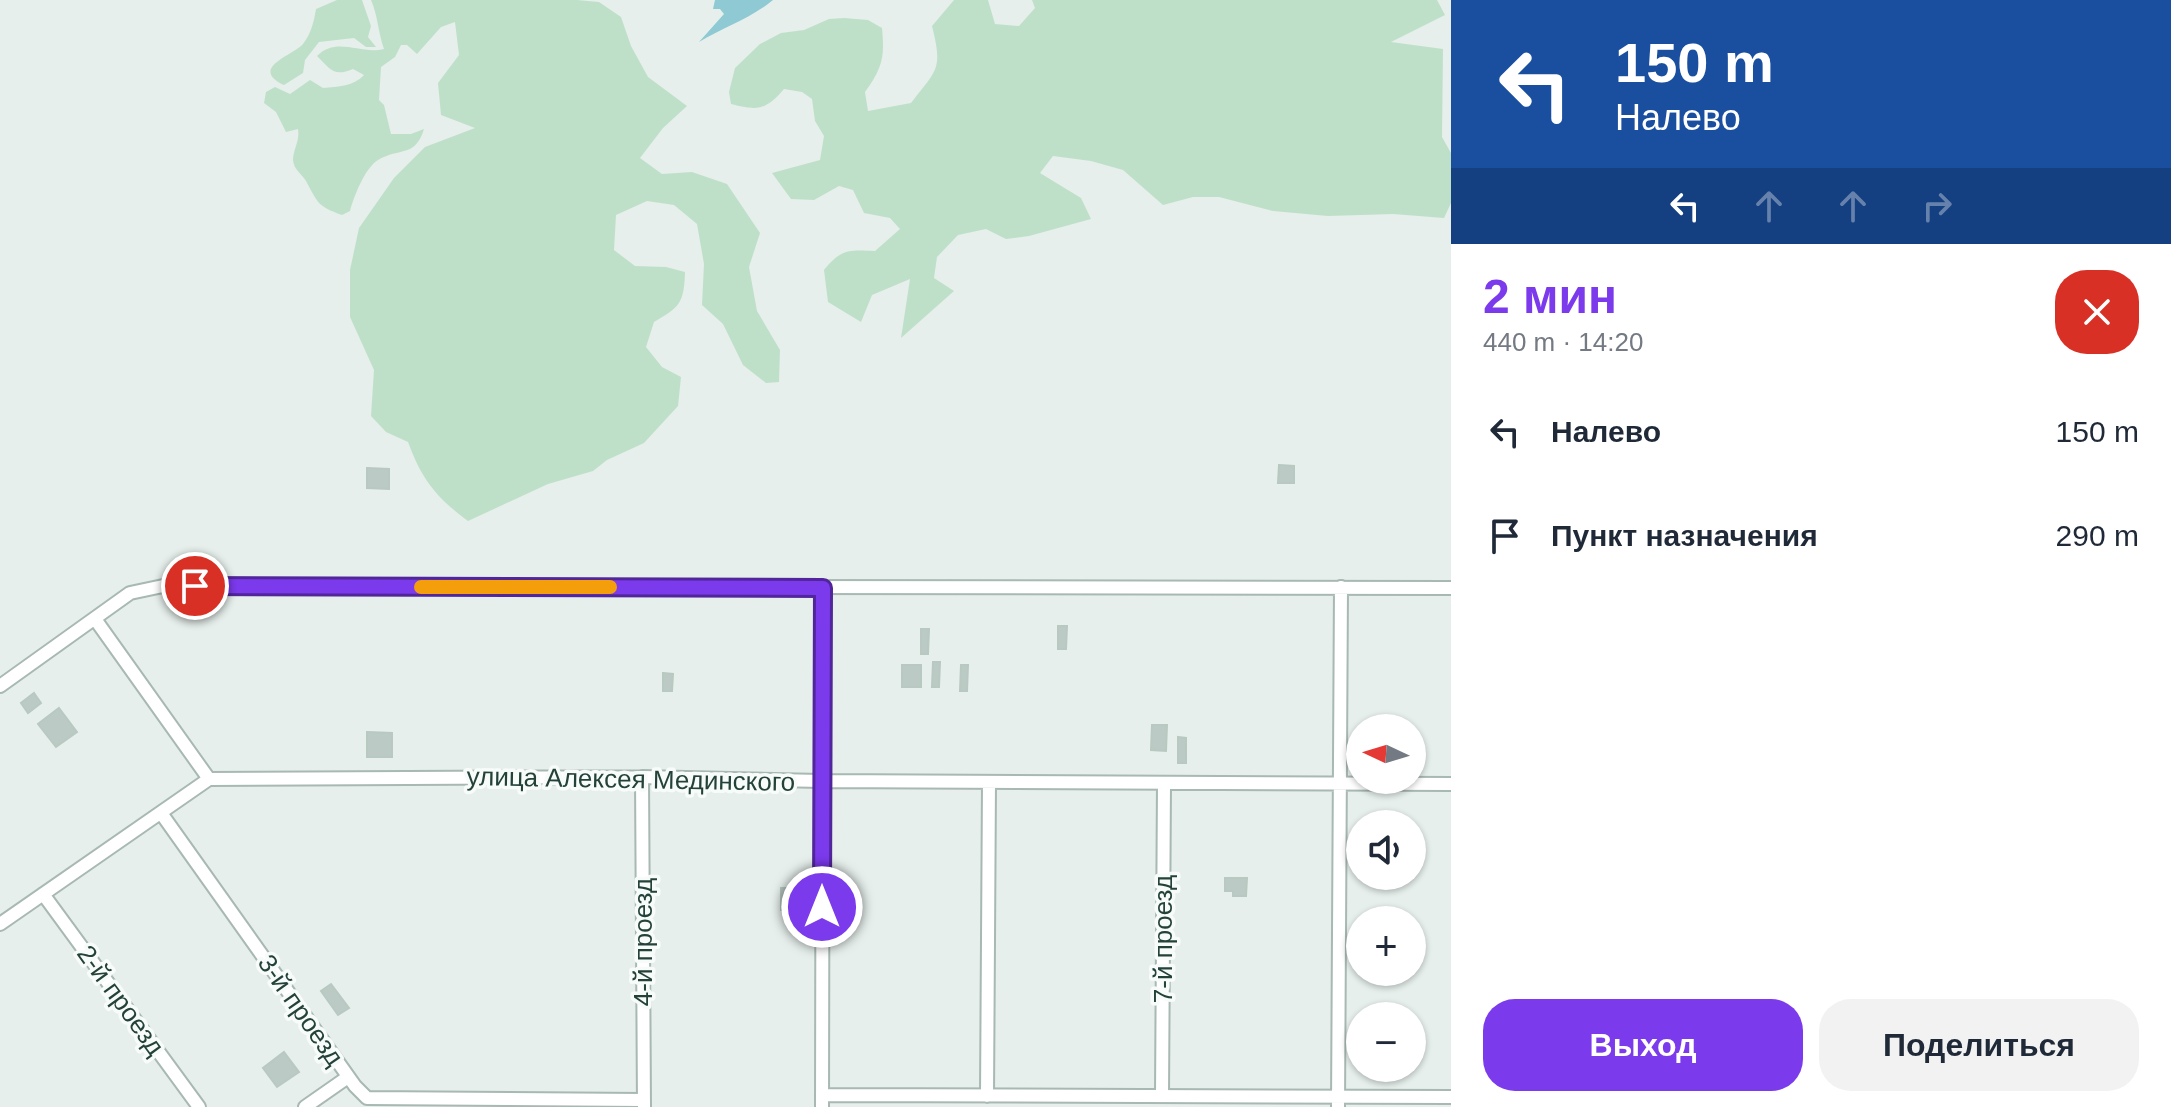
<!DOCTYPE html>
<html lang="ru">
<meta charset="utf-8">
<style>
:root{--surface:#fff;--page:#f2f2f3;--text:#1f2937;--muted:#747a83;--accent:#7c3aed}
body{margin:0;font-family:Arial,sans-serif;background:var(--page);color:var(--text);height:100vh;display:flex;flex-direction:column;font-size:30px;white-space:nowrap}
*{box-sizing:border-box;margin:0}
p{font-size:26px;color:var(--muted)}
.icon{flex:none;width:44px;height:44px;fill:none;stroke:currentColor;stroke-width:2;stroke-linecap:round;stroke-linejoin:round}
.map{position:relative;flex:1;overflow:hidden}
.details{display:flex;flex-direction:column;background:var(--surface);width:720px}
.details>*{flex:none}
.banner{background:#1a4fa0;color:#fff;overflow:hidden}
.needle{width:52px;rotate:274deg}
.fabs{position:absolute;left:1346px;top:714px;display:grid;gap:16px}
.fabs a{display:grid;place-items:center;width:80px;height:80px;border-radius:50%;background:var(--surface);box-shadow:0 2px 6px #0004;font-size:40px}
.pin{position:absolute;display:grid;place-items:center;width:68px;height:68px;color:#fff;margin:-34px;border:4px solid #fff;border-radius:50%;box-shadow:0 2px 8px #0007}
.me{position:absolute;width:88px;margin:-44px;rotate:0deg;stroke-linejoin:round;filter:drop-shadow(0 0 6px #0008)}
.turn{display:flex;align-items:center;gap:28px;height:168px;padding:0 32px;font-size:36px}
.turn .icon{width:104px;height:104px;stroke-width:2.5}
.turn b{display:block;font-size:56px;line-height:68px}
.lanes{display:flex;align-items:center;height:76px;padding:0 32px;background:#0003;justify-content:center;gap:40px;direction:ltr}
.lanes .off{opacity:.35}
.round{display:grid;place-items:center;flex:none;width:84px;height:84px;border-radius:32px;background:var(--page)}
.head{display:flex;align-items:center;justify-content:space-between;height:136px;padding:0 32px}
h1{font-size:48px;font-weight:700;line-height:60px;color:var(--accent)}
.button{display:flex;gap:16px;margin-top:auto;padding:16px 32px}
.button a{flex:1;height:92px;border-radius:32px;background:var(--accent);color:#fff;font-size:32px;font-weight:700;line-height:92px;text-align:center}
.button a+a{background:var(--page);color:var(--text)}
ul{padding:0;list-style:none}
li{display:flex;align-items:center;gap:24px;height:104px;padding:0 32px}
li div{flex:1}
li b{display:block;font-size:30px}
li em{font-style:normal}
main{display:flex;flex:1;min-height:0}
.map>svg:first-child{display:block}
.green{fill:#bfe0c8}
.water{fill:#8ec9d4}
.building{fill:#bbcac4;stroke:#b8c9c2;stroke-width:2}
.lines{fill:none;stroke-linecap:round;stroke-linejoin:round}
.minor-casing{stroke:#a8b8b2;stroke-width:16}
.minor{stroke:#fff;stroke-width:12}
.route-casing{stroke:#51269a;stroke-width:20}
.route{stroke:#7c3aed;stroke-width:14}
.slow{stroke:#f59e0b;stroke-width:14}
.labels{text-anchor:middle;stroke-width:7;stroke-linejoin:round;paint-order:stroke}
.street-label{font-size:26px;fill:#24423a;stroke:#f7fbf9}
</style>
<main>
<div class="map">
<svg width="1451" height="1107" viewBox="0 0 1451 1107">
<rect width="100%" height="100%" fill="#e6efeb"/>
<path class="green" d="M337,0H362L371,26L368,37L376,47H366L354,38L319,42L305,60L303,73L284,85C248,68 294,55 303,44C311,34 314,21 316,9Z
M371,0H577L599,2L621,17L631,46L648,77L687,106L663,128L640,158L662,174L692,172L727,184L760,233L749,267L757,311L780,350L779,382L766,383L743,365L723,324L702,305L704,264L697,224L674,205L647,201L616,215L614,250L635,266L666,267L685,272C684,303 680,307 654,322L646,347L662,367L681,377L678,406L644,443L607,460L593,471L548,484L468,521C436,497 422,480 408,442L386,432L371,416L374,370L350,317V270L359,228L394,178L425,147L475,128L441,115L438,83L459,55L455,22L441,27L417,54L407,45H401L395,57L381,67L379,100L384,105L391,134H411L424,129C415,158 400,147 378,160C365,168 354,196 350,211L342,215C317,206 318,203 306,181C301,173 294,170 293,160C293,149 300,142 298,129L286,132L276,112L264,103L266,92L275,87L290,94L310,80L323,88C338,87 354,86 364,75L353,69C334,77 331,70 317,56C337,36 361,55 384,49C378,32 378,16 371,0Z
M954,0H988L995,24L1019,26L1035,8L1032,0H1437L1445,15L1391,42L1443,49L1442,137L1451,153V203L1444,218L1393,214L1328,216L1273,211L1219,197H1193L1163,205L1123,170L1091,161L1053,156L1040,173L1081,198L1091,219L1029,236L1006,239L986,229L958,235L937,257L934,278L954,291L901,338L910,279L872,295L861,322L828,302L824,270C841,249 848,250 875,251L900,229L890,218L864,213L853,190L839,186L814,200L791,199L772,173L820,160L824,136L815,121L812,99L802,92L784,89C766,110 758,111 731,104L729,92L735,68L760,44L781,33L804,30L829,19L844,18L868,20L882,28C885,58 882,68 865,92L868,111L911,103C937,69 943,70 932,26Z"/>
<path class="water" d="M715,0H773C750,19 724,27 699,42L724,14L720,9H713Z"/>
<path class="building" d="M1279,465L1294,466V483H1278Z
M367,468L389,469V489L367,488Z
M1058,626H1067L1066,649H1058Z
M921,629H929L928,654H921Z
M933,662H940L939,687H932Z
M902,665H921V687H902Z
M961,665H968L967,691H960Z
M663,673L673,674L672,691H663Z
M34,693L41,703L28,713L21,703Z
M59,708L77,732L56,747L38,724Z
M1152,725H1167L1166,751L1151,750Z
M367,732L392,733V757H367Z
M1178,737L1186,738V763H1178Z
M1225,878H1247L1246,896H1233V891H1225Z
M781,888H790V910H781Z
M331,984L349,1008L338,1015L321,991Z
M284,1052L299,1072L277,1087L263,1068Z"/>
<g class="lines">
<defs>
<path id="minor" d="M95,619L209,779
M0,686L130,593L163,586L1451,588
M642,777L644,1107
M161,813L355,1086L367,1098L644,1100
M43,894L199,1107
M0,924L209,779L642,777L822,781L1451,784
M822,1095L1451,1097
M987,1096L989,783
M1162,1096L1164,783
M305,1107L348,1077
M822,1107L823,588
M1338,1107L1341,587"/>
</defs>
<use href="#minor" class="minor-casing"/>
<use href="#minor" class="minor"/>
</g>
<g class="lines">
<defs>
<path id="route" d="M195,586L823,588L822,907"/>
</defs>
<use href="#route" class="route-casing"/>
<use href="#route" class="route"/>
<path class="slow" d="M421,587H610"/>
</g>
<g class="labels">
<g class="street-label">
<text transform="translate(631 779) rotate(1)" y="9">улица Алексея Мединского</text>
<text transform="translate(1163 939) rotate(-90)" y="9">7-й проезд</text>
<text transform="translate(643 942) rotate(-90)" y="9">4-й проезд</text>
<text transform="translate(121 1000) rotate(54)" y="9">2-й проезд</text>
<text transform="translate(301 1010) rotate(55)" y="9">3-й проезд</text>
</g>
</g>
</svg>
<div class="fabs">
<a><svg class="needle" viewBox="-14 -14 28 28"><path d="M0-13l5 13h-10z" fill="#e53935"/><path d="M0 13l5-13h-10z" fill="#747a83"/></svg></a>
<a><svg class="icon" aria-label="sound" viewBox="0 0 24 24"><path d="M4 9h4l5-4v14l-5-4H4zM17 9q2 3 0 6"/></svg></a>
<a>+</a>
<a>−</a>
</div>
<div class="pin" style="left:195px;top:586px;background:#d93025"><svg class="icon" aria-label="arrive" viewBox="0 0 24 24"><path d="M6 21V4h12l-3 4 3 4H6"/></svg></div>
<svg class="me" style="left:822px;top:907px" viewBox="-20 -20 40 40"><circle r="17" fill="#7c3aed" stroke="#fff" stroke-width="3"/><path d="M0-11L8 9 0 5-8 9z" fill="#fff"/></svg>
</div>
<section class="details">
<div class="banner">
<div class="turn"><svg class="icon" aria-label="left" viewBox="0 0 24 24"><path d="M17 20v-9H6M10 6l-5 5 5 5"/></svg><div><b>150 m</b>Налево</div></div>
<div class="lanes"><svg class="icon" aria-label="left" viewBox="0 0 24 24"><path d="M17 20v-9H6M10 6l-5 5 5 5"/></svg><svg class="icon off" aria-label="ahead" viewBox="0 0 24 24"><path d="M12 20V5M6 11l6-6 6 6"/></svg><svg class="icon off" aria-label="ahead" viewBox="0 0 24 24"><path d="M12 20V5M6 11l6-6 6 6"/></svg><svg class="icon off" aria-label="right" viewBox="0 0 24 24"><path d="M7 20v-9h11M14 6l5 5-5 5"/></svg></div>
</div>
<div class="head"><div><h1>2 мин</h1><p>440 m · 14:20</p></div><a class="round" style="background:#d93025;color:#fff"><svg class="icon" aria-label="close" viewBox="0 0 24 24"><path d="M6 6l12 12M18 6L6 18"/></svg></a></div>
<ul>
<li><svg class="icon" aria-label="left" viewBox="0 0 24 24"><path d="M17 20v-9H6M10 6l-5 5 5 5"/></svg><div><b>Налево</b></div><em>150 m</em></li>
<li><svg class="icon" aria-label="arrive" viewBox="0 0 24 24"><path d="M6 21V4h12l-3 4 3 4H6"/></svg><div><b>Пункт назначения</b></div><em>290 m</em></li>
</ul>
<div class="button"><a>Выход</a><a>Поделиться</a></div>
</section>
</main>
